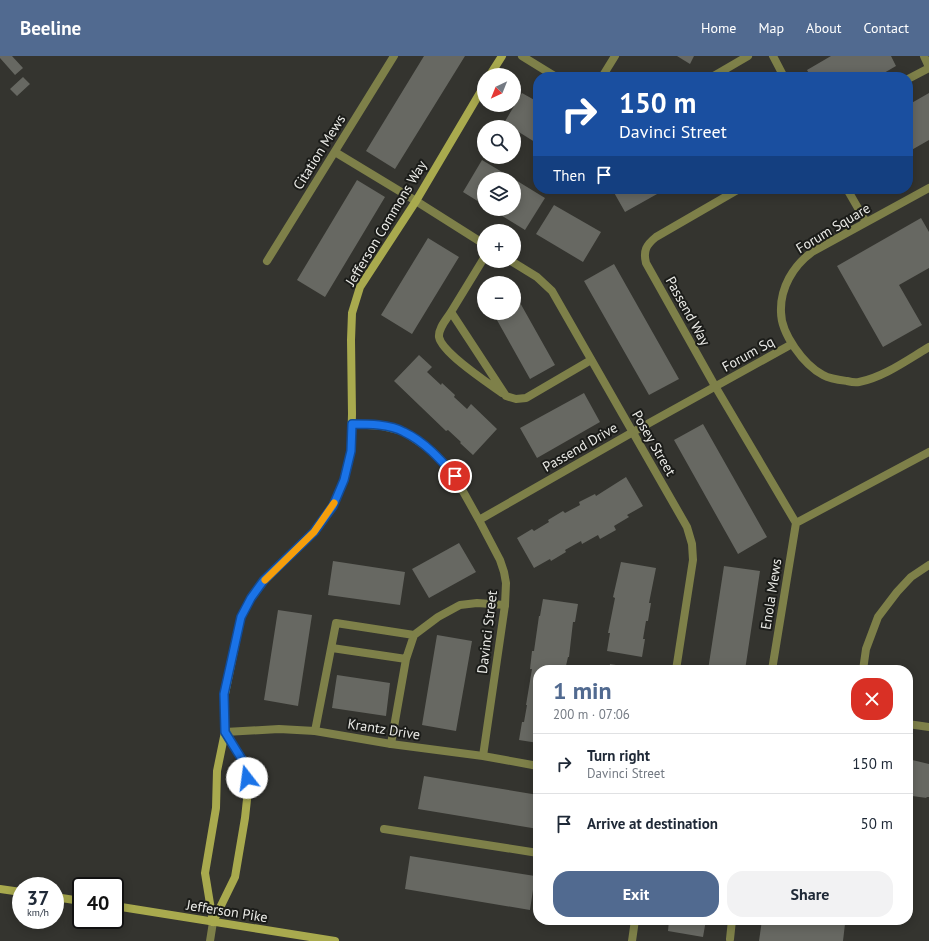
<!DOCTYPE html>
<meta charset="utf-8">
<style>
:root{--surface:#fff;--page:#f2f2f3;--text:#1f2937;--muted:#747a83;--line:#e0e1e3;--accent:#516a90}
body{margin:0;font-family:"PT Sans",sans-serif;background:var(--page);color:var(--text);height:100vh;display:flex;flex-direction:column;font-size:15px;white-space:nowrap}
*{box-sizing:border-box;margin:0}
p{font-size:13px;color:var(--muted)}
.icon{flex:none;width:22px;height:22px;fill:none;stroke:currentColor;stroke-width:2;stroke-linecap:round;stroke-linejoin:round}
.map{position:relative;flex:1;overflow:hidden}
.drawer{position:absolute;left:533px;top:609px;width:380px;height:260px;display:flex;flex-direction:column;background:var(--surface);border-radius:16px;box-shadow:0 2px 10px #0003}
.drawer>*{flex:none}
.banner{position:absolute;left:533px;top:16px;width:380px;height:122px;border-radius:16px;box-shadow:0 2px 10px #0003;background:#1a4fa0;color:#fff;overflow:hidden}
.needle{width:26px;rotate:223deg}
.buttons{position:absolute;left:477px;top:12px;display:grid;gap:8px}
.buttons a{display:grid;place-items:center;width:44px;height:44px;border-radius:50%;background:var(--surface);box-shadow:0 2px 10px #0003;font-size:20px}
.speed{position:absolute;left:12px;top:821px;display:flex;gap:8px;font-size:20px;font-weight:700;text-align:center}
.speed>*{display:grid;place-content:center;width:52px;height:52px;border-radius:50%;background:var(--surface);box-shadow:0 2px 10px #0003;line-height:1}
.speed small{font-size:10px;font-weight:400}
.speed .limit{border:2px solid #111;border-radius:6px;background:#fff;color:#111}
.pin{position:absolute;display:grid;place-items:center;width:34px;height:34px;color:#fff;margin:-17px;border:2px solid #fff;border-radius:50%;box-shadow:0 1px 4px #0007}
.me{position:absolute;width:44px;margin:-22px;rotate:345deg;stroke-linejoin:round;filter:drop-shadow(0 0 3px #0008)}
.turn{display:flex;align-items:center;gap:14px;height:84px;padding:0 20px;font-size:18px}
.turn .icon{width:52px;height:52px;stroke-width:2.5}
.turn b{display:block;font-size:28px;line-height:34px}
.then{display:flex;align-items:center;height:38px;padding:0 20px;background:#0003;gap:8px;font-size:15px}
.round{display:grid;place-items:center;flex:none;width:42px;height:42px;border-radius:16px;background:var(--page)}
.summary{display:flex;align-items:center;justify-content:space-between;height:68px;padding:0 20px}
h1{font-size:24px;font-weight:700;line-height:30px;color:var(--accent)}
.cta{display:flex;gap:8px;margin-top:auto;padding:8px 20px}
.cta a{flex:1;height:46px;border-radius:16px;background:var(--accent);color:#fff;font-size:16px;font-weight:700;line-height:46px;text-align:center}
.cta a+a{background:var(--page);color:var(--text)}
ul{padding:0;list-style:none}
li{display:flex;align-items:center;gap:12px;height:60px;padding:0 20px;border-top:1px solid var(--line)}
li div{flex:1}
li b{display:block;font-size:15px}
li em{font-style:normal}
header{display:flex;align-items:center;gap:24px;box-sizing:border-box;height:56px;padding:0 20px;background:var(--accent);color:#fff}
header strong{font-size:19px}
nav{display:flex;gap:22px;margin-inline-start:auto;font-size:14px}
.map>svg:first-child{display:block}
.building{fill:#676862}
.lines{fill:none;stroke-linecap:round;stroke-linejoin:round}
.lane{stroke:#7e8049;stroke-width:8}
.street{stroke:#7e8049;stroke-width:8}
.secondary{stroke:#a9aa4e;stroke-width:8}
.route-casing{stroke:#114b97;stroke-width:10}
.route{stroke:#1a73e8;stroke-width:7}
.slow{stroke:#f59e0b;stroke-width:7}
.labels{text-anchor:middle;stroke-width:4;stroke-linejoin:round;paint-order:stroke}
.street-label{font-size:14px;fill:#ebebe7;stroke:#1b1c19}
</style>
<header>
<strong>Beeline</strong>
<nav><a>Home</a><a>Map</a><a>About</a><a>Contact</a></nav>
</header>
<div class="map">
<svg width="929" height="885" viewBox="0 0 929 885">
<rect width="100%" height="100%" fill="#34342f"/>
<path class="building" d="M0,0H12L23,12L15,19L0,2Z
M424,0H465L395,113L366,95Z
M677,0H694L690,8Z
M831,0H891L896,10L877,21H811L807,14Z
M23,21L30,28L17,40L10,33Z
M522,37L538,46V88L514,73V71H510L504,67Z
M929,37V84L908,96V49Z
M482,104L514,123H484V149L463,136Z
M514,123L545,142L525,174L491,153H514Z
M357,124L385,141L325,241L297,224Z
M612,133H666L625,156Z
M554,149L601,176L583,206L536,178Z
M921,162L929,176V212L899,229L922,269L883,291L837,210Z
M428,182L459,201L412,278L381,259Z
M614,208L679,323L649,339L584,225Z
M514,236L555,309L530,323L493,257H514Z
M419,299L432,311L427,316L441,329L442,327L455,339L454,341L467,353L471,348L497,373L473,399L460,387L461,386L448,374L446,375L394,325Z
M584,337L600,366L537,402L520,372Z
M703,368L767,481L738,498L674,384Z
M626,421L643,450L627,459L629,461L614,470L616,474L600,483L598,479L582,488L581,485L565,494L566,496L551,505L550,503L534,512L517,482L532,473L534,475L549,466L548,464L563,455L565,457L580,449L579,446L595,438L596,440Z
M459,487L476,516L429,542L412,513Z
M333,505L405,516L400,549L328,539Z
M621,506L656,512L649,547H651L648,565H646L643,583H645L642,601L607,595L610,577H608L615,542L613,541Z
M724,510L760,515L745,614H708Z
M543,543L578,548L575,566H573L569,601H568L565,614H538V687L519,684L522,666H524L527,649H526L532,613H530L532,595H534L539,560H540Z
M278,554L312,559L298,650L264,644Z
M437,579L472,585L456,675L422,669Z
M610,608L640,613V614H609Z
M337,619L390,627L386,660L332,652Z
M908,703L929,708V741H926L927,742L912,740V738H908Z
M424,720L538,739V773L418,753Z
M410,800L535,820L530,854L405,833Z
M669,864H706L703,881L668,875Z
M762,864H829V866L845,868L843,885H759Z"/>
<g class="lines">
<path class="lane" d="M924,0L929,11
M602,21L615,0
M908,23L929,12
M335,96L416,145
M739,133L656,181C646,189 643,195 646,207L715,330L796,467
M484,202L451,256L506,340L516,343L526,342L591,304
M267,205L394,0
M451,256C447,263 438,272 439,281C442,297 488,327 502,337
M796,467L929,396
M332,592L406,603
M772,614L796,467
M315,675L336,567L414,579
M391,688L406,603L414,579L438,561L460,549L477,547L505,549
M384,773L538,797
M730,883L732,864
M210,885L213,866"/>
<path class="street" d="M522,0L556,21
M773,0L784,21
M712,21L748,0
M929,132L812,196C793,210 780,232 781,256C781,278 804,309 823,319C830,323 839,324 847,325C851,326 855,327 859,326C884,321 907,304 929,291
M847,133L866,166
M416,145L484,188
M511,205L537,221L552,235L687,471L692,488L693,504L676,614
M352,368L382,370L403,375L432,395L444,407L455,421L479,464L500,504L504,516L506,527L505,549L483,700
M479,464L633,376L792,288
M863,614L866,593L878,561L897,536L911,521L929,509
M908,668L929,671
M225,676L279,673L315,675L391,688L483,700L538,710
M632,885L635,864"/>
<path class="secondary" d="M490,19L502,0
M0,833L21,836
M55,841L81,845
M115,850L335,885
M213,866L205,817L216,752L217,715L225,676V638L241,561L251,542L264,525L314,476L333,450L344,424L351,395L352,358L351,284L352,257L360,231L416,145L484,30
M213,866L235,821L245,762L248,734L246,709L225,676"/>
</g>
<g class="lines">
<defs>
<path id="route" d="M247,722L246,710L225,676L224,638L241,561L251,542L264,524L314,476L333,450L344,424L351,395L352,368C368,368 390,368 404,376C425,386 440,403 455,420"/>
</defs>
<use href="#route" class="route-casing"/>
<use href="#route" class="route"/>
<path class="slow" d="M265,524L314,476L334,447"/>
</g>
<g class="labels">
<g class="street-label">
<text transform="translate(319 96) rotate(-58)" y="5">Citation Mews</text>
<text transform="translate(386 167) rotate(-59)" y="5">Jefferson Commons Way</text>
<text transform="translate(833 172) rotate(-31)" y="5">Forum Square</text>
<text transform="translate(688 255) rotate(61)" y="5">Passend Way</text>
<text transform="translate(748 298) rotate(-29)" y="5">Forum Sq</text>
<text transform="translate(654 387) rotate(60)" y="5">Posey Street</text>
<text transform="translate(580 391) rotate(-30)" y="5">Passend Drive</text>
<text transform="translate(771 538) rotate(-81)" y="5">Enola Mews</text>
<text transform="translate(487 576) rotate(-83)" y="5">Davinci Street</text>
<text transform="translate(384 673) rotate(9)" y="5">Krantz Drive</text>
<text transform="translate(227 855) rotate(9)" y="5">Jefferson Pike</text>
</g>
</g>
</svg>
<div class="buttons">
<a><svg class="needle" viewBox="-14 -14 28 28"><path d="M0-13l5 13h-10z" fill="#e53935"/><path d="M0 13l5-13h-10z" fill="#747a83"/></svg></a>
<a><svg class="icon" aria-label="search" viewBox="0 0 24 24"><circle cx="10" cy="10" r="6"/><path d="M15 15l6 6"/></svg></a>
<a><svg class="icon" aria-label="layers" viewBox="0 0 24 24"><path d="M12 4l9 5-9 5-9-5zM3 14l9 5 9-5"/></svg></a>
<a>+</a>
<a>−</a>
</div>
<div class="speed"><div>37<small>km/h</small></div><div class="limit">40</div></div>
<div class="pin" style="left:455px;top:420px;background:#d93025"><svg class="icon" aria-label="arrive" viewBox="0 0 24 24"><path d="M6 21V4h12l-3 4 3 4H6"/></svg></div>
<svg class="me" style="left:247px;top:722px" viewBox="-20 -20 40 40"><circle r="19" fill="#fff"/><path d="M0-13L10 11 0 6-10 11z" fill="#1a73e8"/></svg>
<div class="banner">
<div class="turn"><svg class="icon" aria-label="right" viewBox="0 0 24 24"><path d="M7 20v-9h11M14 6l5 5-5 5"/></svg><div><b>150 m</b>Davinci Street</div></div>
<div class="then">Then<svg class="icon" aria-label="arrive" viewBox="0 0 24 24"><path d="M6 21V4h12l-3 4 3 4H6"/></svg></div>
</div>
<section class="drawer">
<div class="summary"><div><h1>1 min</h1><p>200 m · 07:06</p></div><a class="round" style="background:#d93025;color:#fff"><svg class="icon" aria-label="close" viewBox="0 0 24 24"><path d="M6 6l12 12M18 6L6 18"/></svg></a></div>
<ul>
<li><svg class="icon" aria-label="right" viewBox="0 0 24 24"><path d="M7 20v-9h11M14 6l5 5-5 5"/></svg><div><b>Turn right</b><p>Davinci Street</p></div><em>150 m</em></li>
<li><svg class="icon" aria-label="arrive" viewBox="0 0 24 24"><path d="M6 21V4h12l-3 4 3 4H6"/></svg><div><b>Arrive at destination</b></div><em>50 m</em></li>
</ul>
<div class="cta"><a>Exit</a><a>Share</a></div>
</section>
</div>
